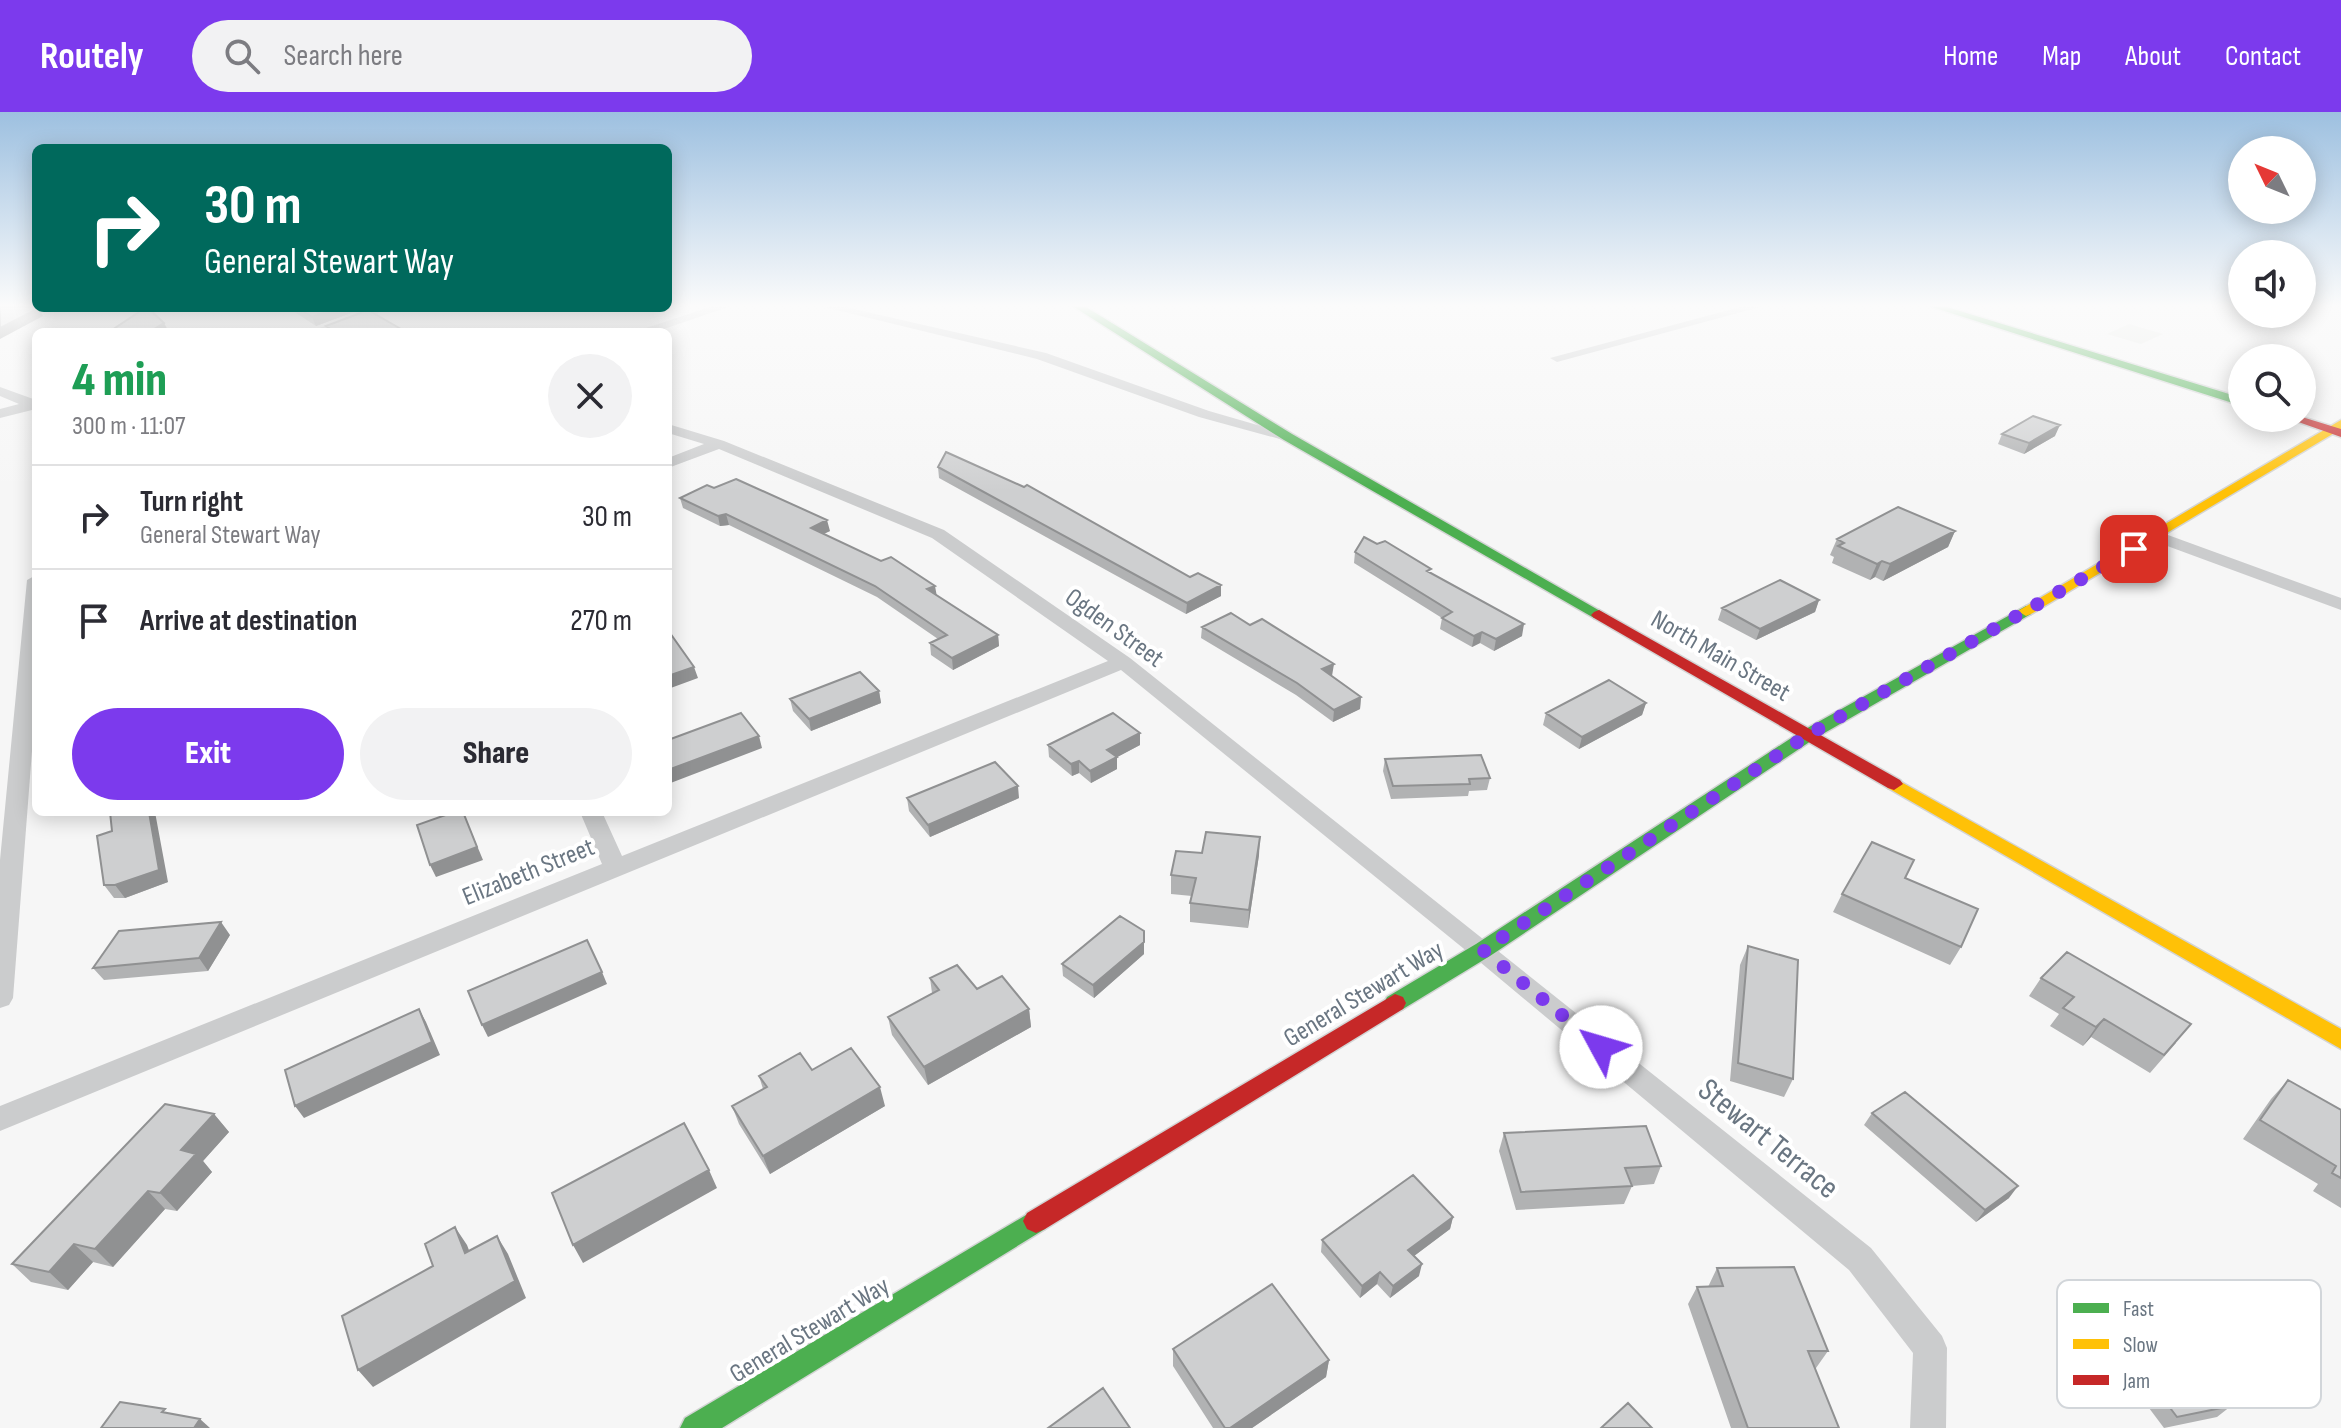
<!DOCTYPE html>
<meta charset="utf-8">
<style>
:root{--surface:#fff;--page:#f2f2f3;--text:#2b2b33;--muted:#7c7c81;--line:#e1e1e2;--accent:#7c3aed}
body{margin:0;font-family:"Sofia Sans Condensed",sans-serif;background:var(--page);color:var(--text);height:100vh;display:flex;flex-direction:column;font-size:30px;white-space:nowrap}
*{box-sizing:border-box;margin:0}
p{font-size:26px;color:var(--muted)}
.icon{flex:none;width:44px;height:44px;fill:none;stroke:currentColor;stroke-width:2;stroke-linecap:round;stroke-linejoin:round}
.map{position:relative;flex:1;overflow:hidden}
.side{position:absolute;left:32px;top:216px;width:640px;height:488px;display:flex;flex-direction:column;background:var(--surface);border-radius:12px;box-shadow:0 4px 20px #0003}
.side>*{flex:none}
.banner{position:absolute;left:32px;top:32px;width:640px;height:168px;border-radius:12px;box-shadow:0 4px 20px #0003;background:#00695c;color:#fff;overflow:hidden}
.needle{width:52px;rotate:313deg}
.buttons{position:absolute;left:2228px;top:24px;display:grid;gap:16px}
.buttons a{display:grid;place-items:center;width:88px;height:88px;border-radius:50%;background:var(--surface);box-shadow:0 4px 20px #0003;font-size:40px}
.pin{position:absolute;display:grid;place-items:center;width:68px;height:68px;color:#fff;margin:-34px;border-radius:16px;box-shadow:0 4px 12px #0006}
.me{position:absolute;width:88px;margin:-44px;rotate:309deg;stroke-linejoin:round;filter:drop-shadow(0 0 6px #0008)}
.turn{display:flex;align-items:center;gap:28px;height:168px;padding:0 40px;font-size:36px}
.turn .icon{width:104px;height:104px;stroke-width:2.5}
.turn b{display:block;font-size:56px;line-height:68px}
.round{display:grid;place-items:center;flex:none;width:84px;height:84px;border-radius:42px;background:var(--page)}
.head{display:flex;align-items:center;justify-content:space-between;height:136px;padding:0 40px}
h1{font-size:48px;font-weight:800;line-height:60px;color:#1e9e55}
.primary-button{display:flex;gap:16px;margin-top:auto;padding:16px 40px}
.primary-button a{flex:1;height:92px;border-radius:48px;background:var(--accent);color:#fff;font-size:32px;font-weight:800;line-height:92px;text-align:center}
.primary-button a+a{background:var(--page);color:var(--text)}
ul{padding:0;list-style:none}
li{display:flex;align-items:center;gap:24px;height:104px;padding:0 40px;border-top:2px solid var(--line)}
li div{flex:1}
li b{display:block;font-size:30px}
li em{font-style:normal}
header{display:flex;align-items:center;gap:48px;box-sizing:border-box;height:112px;padding:0 40px;background:var(--accent);color:#fff}
header strong{font-size:38px}
nav{display:flex;gap:44px;margin-inline-start:auto;font-size:28px}
.search{width:560px;height:72px;background:var(--page);display:flex;align-items:center;gap:20px;box-sizing:border-box;padding:0 28px;border-radius:44px;color:var(--muted);font-size:30px}
.map>svg:first-child{display:block}
.green{fill:#e6e8e4}
.lines{fill:none;stroke-linecap:round;stroke-linejoin:round}
.fast-casing{stroke:#d3d4d4;stroke-width:3}
.slow-casing{stroke:#d3d4d4;stroke-width:3}
.jam-casing{stroke:#d3d4d4;stroke-width:3}
.street{fill:#cbcccd;fill-rule:evenodd}
.fast{fill:#4caf50;fill-rule:evenodd}
.slow{fill:#ffc107;fill-rule:evenodd}
.jam{fill:#c62828;fill-rule:evenodd}
.wall{fill:#b1b2b3}
.shaded-wall{fill:#909192}
.building{fill:#cecfd0;stroke:#909192;stroke-width:2}
.route{stroke:#7c3aed;stroke-width:14;stroke-dasharray:0 25.2}
.labels{text-anchor:middle;stroke-width:8;stroke-linejoin:round;paint-order:stroke}
.street-label{font-size:26px;fill:#6a7682;stroke:#fff}
.near-street-label{font-size:32px;fill:#6a7682;stroke:#fff}
.key{fill:#fff;stroke:#d2d6da;stroke-width:2}
.key-label{font-size:22px;fill:#6a7682}
</style>
<header>
<strong>Routely</strong>
<div class="search"><svg class="icon" aria-label="search" viewBox="0 0 24 24"><circle cx="10" cy="10" r="6"/><path d="M15 15l6 6"/></svg>Search here</div>
<nav><a>Home</a><a>Map</a><a>About</a><a>Contact</a></nav>
</header>
<div class="map">
<svg width="2341" height="1316" viewBox="0 0 2341 1316">
<rect width="100%" height="100%" fill="#f6f6f6"/>
<path class="green" d="M2129,212L2163,222L2141,232L2107,222Z"/>
<g class="lines">
<defs>
<path id="fast" d="M1074,195H1086L1292,322L1607,503L1604,506H1594L1284,328Z
M1932,195H1947L2242,286V294Z
M2026,494L2031,496V502L1814,627L1490,844L1403,897L1395,900L1387,897L1384,891L1387,885L1476,832L1802,619Z
M1036,1097L1045,1101L1049,1109L1045,1117L722,1316H680L685,1306Z"/>
<path id="slow" d="M2341,308V317L2031,502L2026,504L2018,499Z
M1894,666L2341,917V937L1888,676L1885,672L1888,668Z"/>
<path id="jam" d="M2302,305L2341,317V325L2287,306Z
M1599,498L1900,668L1903,672L1894,678L1888,676L1594,506L1591,503L1594,500Z
M1395,882L1403,885L1406,891L1403,897L1045,1117L1036,1121L1027,1117L1023,1109L1027,1101Z"/>
</defs>
<use href="#fast" class="fast-casing"/>
<use href="#slow" class="slow-casing"/>
<use href="#jam" class="jam-casing"/>
<path class="street" d="M710,195H728L655,220H634Z
M824,195H845L1046,241L1209,299L1295,324L1287,329L1199,305L1037,247Z
M1740,195H1760L1557,250L1550,246Z
M373,196H391L328,220H309Z
M0,275L36,288V297L0,306V297L19,292L0,284Z
M668,312L724,329L944,418L1130,546L1871,1136L1942,1224L1947,1236L1946,1316H1910L1913,1241L1849,1158L1474,845L1121,558L0,1019V994L602,752L580,700H602L622,744L1108,549L932,426L719,337L668,356V346L704,332L668,321Z
M2157,419L2341,486V498L2151,428L2148,424Z
M36,463V587L13,886L9,893L0,896V748L27,468Z"/>
<use href="#fast" class="fast"/>
<use href="#slow" class="slow"/>
<use href="#jam" class="jam"/>
</g>
<path class="wall" d="M293,196H354L356,199L316,214L296,201Z
M2002,322L2055,324L2024,342L1998,332Z
M938,355L1190,465L1221,473V484L1186,502L939,366Z
M714,376L830,419L823,422L936,484L998,523L999,534L953,558L931,543L930,531L938,527L877,485L729,413L720,414L683,396L680,386Z
M1955,419L1948,435L1883,469L1875,465L1870,468L1832,451L1834,445L1830,443L1837,427Z
M1355,440L1430,461L1522,524L1494,539L1480,531L1472,535L1440,517L1442,506L1354,451Z
M1819,488L1815,500L1756,528L1718,508L1722,496Z
M1202,515L1332,564L1361,585L1360,597L1333,610L1296,583L1201,526Z
M879,579L881,591L811,619L793,599L790,587Z
M1646,591L1642,603L1579,637L1543,613L1546,601Z
M1048,633H1140L1117,645V657L1091,671L1079,661L1072,664L1049,645Z
M1385,647L1490,666L1487,678L1469,679L1468,684L1391,687L1383,659Z
M907,686H1019L930,725L909,699Z
M112,719L168,770L125,786H114L104,773Z
M1202,741L1259,743L1248,816L1190,810V791L1192,784L1171,782V763Z
M1905,766L1961,835L1950,853L1833,800L1842,782Z
M1144,819V842L1094,886L1063,864L1062,852Z
M230,823L208,859L104,868L93,856Z
M1748,834L1793,967L1784,985L1730,969L1740,853Z
M930,866L977,877L1029,897L1031,915L928,973L892,923L888,905L932,881Z
M2041,866L2176,931L2150,961L2091,925L2083,934L2050,914L2059,902L2029,884Z
M812,958L885,994L770,1062L739,1012L732,994L763,977L759,964Z
M2288,968L2341,998V1096L2313,1079L2318,1072L2243,1027L2271,987Z
M1872,1001L2009,1086L1976,1110L1864,1013Z
M214,1002L229,1020L203,1049L212,1060L177,1099L165,1097L113,1155L93,1150L68,1178L31,1170L12,1152Z
M1504,1021L1661,1054L1654,1072L1632,1074L1624,1092L1516,1098L1499,1039Z
M1453,1105L1450,1117L1414,1144L1419,1164L1390,1186L1377,1172L1360,1186L1321,1140L1322,1128Z
M1717,1156L1828,1239L1816,1256H1815L1838,1316H1731L1688,1192L1697,1175H1708Z
M2082,1180L2231,1294L2217,1305L2164,1316L2071,1192Z
M1173,1237L1329,1248L1326,1265L1252,1316H1213L1173,1254Z"/>
<path class="shaded-wall" d="M39,196L43,204L0,227V216Z
M336,196H354L356,199L316,214L312,205Z
M164,211L168,218L166,220H149Z
M2060,313L2055,324L2024,342L2029,331Z
M726,402L729,413L720,414L718,404Z
M827,408L830,419L813,427L811,416Z
M1955,419L1948,435L1883,469L1890,452Z
M1882,449L1875,465L1870,468L1877,452Z
M1221,473V484L1186,502L1187,491Z
M935,474L937,485L927,477Z
M1819,488L1815,500L1756,528L1760,517Z
M1524,512L1522,524L1494,539L1496,527Z
M1482,520L1480,531L1472,535L1474,524Z
M998,523L999,534L953,558L952,546Z
M1334,552L1332,564L1321,569L1322,557Z
M694,555L698,566L668,577V564Z
M879,579L881,591L811,619L809,607Z
M1361,585L1360,597L1333,610L1334,598Z
M1646,591L1642,603L1579,637L1582,625Z
M1140,621V633L1108,650L1107,638Z
M759,624L762,636L668,672V658Z
M1117,645V657L1091,671L1090,659Z
M1079,649V661L1072,664L1071,652Z
M1018,674L1019,686L930,725L928,713Z
M149,700H155L168,770L125,786L115,773Z
M463,700L483,748L436,765L430,753Z
M1260,725L1259,743L1248,816L1249,798Z
M221,810L230,823L208,859L199,846Z
M1144,830V842L1094,886L1093,873Z
M602,860L607,872L488,925L482,913Z
M419,897L426,910L440,943L304,1006L295,994Z
M1029,897L1031,915L928,973L924,955Z
M2104,907L2091,925L2083,934L2096,915Z
M880,975L885,994L770,1062L763,1044Z
M214,1002L229,1020L203,1049L212,1060L177,1099L160,1081L181,1038Z
M709,1058L717,1076L583,1151L573,1133Z
M2018,1074L2009,1086L1976,1110L1985,1098Z
M148,1079L165,1097L113,1155L95,1137Z
M1453,1105L1450,1117L1406,1150L1408,1138Z
M455,1115L467,1133L477,1159L465,1141Z
M497,1124L508,1142L526,1186L373,1275L358,1258Z
M74,1132L93,1150L68,1178L49,1160Z
M1422,1152L1419,1164L1390,1186L1393,1174Z
M1380,1160L1377,1172L1360,1186L1362,1174Z
M1329,1248L1326,1265L1252,1316H1230Z
M200,1307L210,1316H194Z"/>
<path class="building" d="M0,195H36V196H39L0,216Z
M145,196H148L164,211L149,220H115L112,218Z
M298,196H336L312,205Z
M368,198L406,220H335L326,214Z
M2033,304L2060,313L2029,331L2002,322Z
M946,340L1024,375L1027,373L1190,465L1198,461L1221,473L1187,491L938,355Z
M736,367L827,408L811,416L881,449L891,445L935,474L927,477L998,523L952,546L930,531L947,523L875,474L726,402L718,404L680,386L707,373L714,376Z
M1898,395L1955,419L1890,452L1882,449L1877,452L1838,434L1844,431L1837,427Z
M1364,425L1377,432L1385,429L1431,457L1427,459L1524,512L1496,527L1482,520L1474,524L1442,506L1452,500L1355,440Z
M1780,468L1819,488L1760,517L1722,496Z
M1231,501L1250,513L1262,507L1334,552L1322,557L1361,585L1334,598L1297,571L1202,515Z
M670,521L694,555L668,564V522Z
M860,560L879,579L809,607L790,587Z
M1609,568L1646,591L1582,625L1546,601Z
M741,601L759,624L668,658V628Z
M1113,601L1140,621L1107,638L1117,645L1090,659L1079,649L1071,652L1048,633Z
M1481,643L1490,666L1469,667L1470,672L1393,674L1385,647Z
M995,650L1018,674L928,713L907,686Z
M110,700H149L159,758L115,773H104L97,724L112,719Z
M454,700H463L477,735L430,753L417,713Z
M1206,720L1260,725L1249,798L1190,791L1196,766L1171,763L1176,739L1202,741Z
M1872,730L1914,748L1905,766L1978,797L1961,835L1842,782Z
M1120,804L1144,819V830L1093,873L1062,852Z
M221,810L199,846L93,856L119,819Z
M587,828L602,860L482,913L468,879Z
M1748,834L1798,848L1793,967L1738,951Z
M2067,840L2191,912L2164,943L2104,907L2096,915L2063,896L2074,885L2041,866Z
M957,853L977,877L1002,864L1029,897L924,955L888,905L939,878L930,866Z
M419,897L432,930L295,994L285,958Z
M851,936L880,975L763,1044L732,994L767,975L759,964L800,941L812,958Z
M2288,968L2341,998V1066L2332,1061L2336,1054L2260,1008Z
M1905,980L2018,1074L1985,1098L1872,1001Z
M165,992L214,1002L181,1038L196,1042L160,1081L148,1079L95,1137L74,1132L49,1160L12,1152Z
M684,1011L709,1058L573,1133L552,1081Z
M1646,1014L1661,1054L1625,1056L1632,1074L1521,1080L1504,1021Z
M1413,1063L1453,1105L1408,1138L1422,1152L1393,1174L1380,1160L1362,1174L1322,1128Z
M455,1115L465,1141L497,1124L515,1169L358,1258L342,1204L433,1154L425,1132Z
M1794,1155L1828,1239H1808L1839,1316H1748L1697,1175L1723,1174L1717,1156Z
M2133,1170L2231,1294L2177,1305L2082,1180Z
M1272,1172L1329,1248L1230,1316H1225L1173,1237Z
M1103,1276L1130,1316H1048Z
M120,1290L165,1297L162,1300L200,1307L194,1316H101Z
M1628,1291L1652,1316H1601Z"/>
<linearGradient id="sky" x2="0" y2="1"><stop stop-color="#9dc0e0"/><stop offset="0.51" stop-color="#fbfbfb"/><stop offset="1" stop-color="#fbfbfb" stop-opacity="0"/></linearGradient>
<rect width="2341" height="379" fill="url(#sky)"/>
<g class="lines">
<path class="route" d="M1601,935L1483,838L1808,623L2134,437"/>
</g>
<g class="labels">
<g class="street-label">
<text transform="translate(1115 515) rotate(36)" y="9">Ogden Street</text>
<text transform="translate(1721 543) rotate(30)" y="9">North Main Street</text>
<text transform="translate(528 759) rotate(-22)" y="9">Elizabeth Street</text>
<text transform="translate(1363 881) rotate(-31)" y="9">General Stewart Way</text>
<text transform="translate(809 1217) rotate(-31)" y="9">General Stewart Way</text>
</g>
<g class="near-street-label">
<text transform="translate(1769 1026) rotate(39)" y="11">Stewart Terrace</text>
</g>
</g>
<rect x="2057" y="1168" width="264" height="128" rx="12" class="key"/>
<rect x="2073" y="1191" width="36" height="10" fill="#4caf50"/>
<rect x="2073" y="1227" width="36" height="10" fill="#ffc107"/>
<rect x="2073" y="1263" width="36" height="10" fill="#c62828"/>
<g class="key-label">
<text x="2123" y="1204">Fast</text>
<text x="2123" y="1240">Slow</text>
<text x="2123" y="1276">Jam</text>
</g>
</svg>
<div class="buttons">
<a><svg class="needle" viewBox="-14 -14 28 28"><path d="M0-13l5 13h-10z" fill="#e53935"/><path d="M0 13l5-13h-10z" fill="#7c7c81"/></svg></a>
<a><svg class="icon" aria-label="sound" viewBox="0 0 24 24"><path d="M4 9h4l5-4v14l-5-4H4zM17 9q2 3 0 6"/></svg></a>
<a><svg class="icon" aria-label="search" viewBox="0 0 24 24"><circle cx="10" cy="10" r="6"/><path d="M15 15l6 6"/></svg></a>
</div>
<div class="pin" style="left:2134px;top:437px;background:#d93025"><svg class="icon" aria-label="arrive" viewBox="0 0 24 24"><path d="M6 21V4h12l-3 4 3 4H6"/></svg></div>
<svg class="me" style="left:1601px;top:935px" viewBox="-20 -20 40 40"><circle r="19" fill="#fff"/><path d="M0-13L10 11 0 6-10 11z" fill="#7c3aed"/></svg>
<div class="banner">
<div class="turn"><svg class="icon" aria-label="right" viewBox="0 0 24 24"><path d="M7 20v-9h11M14 6l5 5-5 5"/></svg><div><b>30 m</b>General Stewart Way</div></div>
</div>
<section class="side">
<div class="head"><div><h1>4 min</h1><p>300 m · 11:07</p></div><a class="round"><svg class="icon" aria-label="close" viewBox="0 0 24 24"><path d="M6 6l12 12M18 6L6 18"/></svg></a></div>
<ul>
<li><svg class="icon" aria-label="right" viewBox="0 0 24 24"><path d="M7 20v-9h11M14 6l5 5-5 5"/></svg><div><b>Turn right</b><p>General Stewart Way</p></div><em>30 m</em></li>
<li><svg class="icon" aria-label="arrive" viewBox="0 0 24 24"><path d="M6 21V4h12l-3 4 3 4H6"/></svg><div><b>Arrive at destination</b></div><em>270 m</em></li>
</ul>
<div class="primary-button"><a>Exit</a><a>Share</a></div>
</section>
</div>
